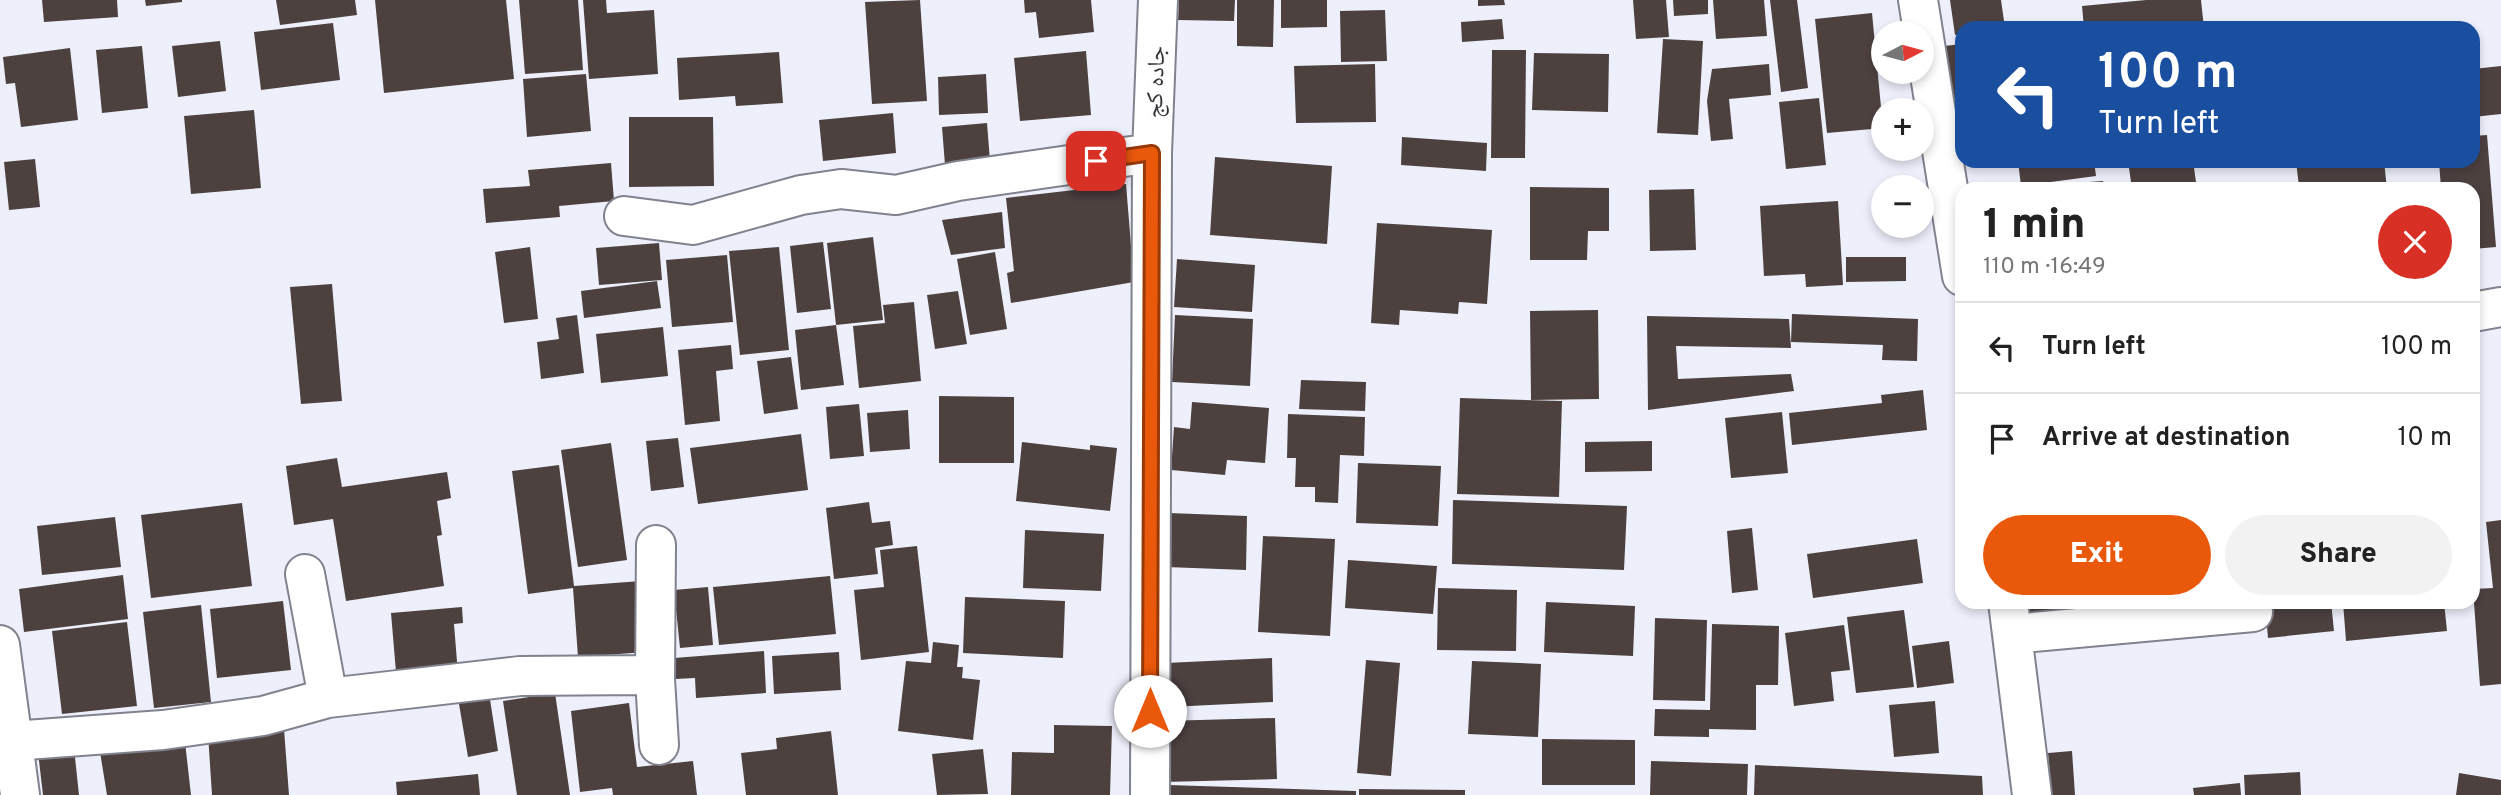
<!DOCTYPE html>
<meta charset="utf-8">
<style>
:root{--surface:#fff;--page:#f2f2f2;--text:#222;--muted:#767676;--line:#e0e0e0;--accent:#ea580c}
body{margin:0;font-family:Overpass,"Noto Naskh Arabic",sans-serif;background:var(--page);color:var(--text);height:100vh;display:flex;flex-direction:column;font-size:26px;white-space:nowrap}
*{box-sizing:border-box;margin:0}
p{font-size:23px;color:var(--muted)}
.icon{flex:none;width:38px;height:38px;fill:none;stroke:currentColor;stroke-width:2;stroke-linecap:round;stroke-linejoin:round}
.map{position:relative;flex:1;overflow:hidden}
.side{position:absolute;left:1955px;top:182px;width:525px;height:427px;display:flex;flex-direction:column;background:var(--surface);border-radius:21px;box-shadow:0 4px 10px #0003}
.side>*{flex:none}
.banner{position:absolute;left:1955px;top:21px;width:525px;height:147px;border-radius:21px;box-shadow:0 4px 10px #0003;background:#1a4fa0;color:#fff;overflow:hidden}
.needle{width:46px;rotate:84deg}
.controls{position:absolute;left:1871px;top:21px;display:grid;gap:14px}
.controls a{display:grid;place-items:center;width:63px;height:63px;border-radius:50%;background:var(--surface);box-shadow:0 4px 10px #0003;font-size:35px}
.pin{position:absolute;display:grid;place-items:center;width:60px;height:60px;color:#fff;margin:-30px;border-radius:14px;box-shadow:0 4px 10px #0006}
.me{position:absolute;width:77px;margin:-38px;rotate:0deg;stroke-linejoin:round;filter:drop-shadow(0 0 5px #0008)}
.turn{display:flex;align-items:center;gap:24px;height:147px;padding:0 28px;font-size:32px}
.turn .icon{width:91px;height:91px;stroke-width:2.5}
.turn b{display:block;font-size:49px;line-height:60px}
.round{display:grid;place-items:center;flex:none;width:74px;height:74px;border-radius:37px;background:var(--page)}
.summary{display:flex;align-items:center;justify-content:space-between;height:119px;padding:0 28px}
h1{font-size:42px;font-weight:800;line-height:52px}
.primary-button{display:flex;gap:14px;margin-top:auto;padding:14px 28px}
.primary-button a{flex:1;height:80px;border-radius:42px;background:var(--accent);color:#fff;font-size:28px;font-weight:800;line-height:80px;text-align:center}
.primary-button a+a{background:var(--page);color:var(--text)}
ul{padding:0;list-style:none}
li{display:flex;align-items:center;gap:21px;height:91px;padding:0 28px;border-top:2px solid var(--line)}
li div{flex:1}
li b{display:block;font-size:26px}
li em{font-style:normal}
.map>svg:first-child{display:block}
.building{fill:#4d4140}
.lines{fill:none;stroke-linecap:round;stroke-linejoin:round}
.minor-casing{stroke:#80828d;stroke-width:42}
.major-casing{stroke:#80828d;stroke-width:42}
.minor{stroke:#fff;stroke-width:38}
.major{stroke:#fff;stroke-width:38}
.route-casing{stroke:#983908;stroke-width:18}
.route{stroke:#ea580c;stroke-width:12}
.labels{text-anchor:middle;stroke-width:7;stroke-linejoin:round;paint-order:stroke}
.street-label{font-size:24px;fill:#333438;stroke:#fdfdfd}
</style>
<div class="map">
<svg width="2501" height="795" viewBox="0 0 2501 795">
<rect width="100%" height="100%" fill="#edeffb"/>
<path class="building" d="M42,0H117L118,17L44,22Z
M145,0H182V2L146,6Z
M276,0H355L357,15L280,25Z
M375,0H506L514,79L384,93Z
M519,0H578L583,70L525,74Z
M583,0H606L607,13L654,10L658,74L589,79Z
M920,0L927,101L872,104L865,2Z
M1024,0H1091L1094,32L1039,38L1036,12L1025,13Z
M1179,0H1235L1234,21L1178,20Z
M1237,0H1274L1273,47L1237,46Z
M1281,0H1327V27L1281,28Z
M1478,0H1504L1505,5L1478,6Z
M1633,0H1666L1669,37L1636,39Z
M1673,0H1708V14L1674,16Z
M1713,0H1764L1767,36L1716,39Z
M1770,0H1797L1808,88L1781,92Z
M1950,0H2001L2005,28H1962V34L1955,35Z
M2146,0H2201L2204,28H2084L2082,6Z
M1385,10L1387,61L1341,62L1340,11Z
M1872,13L1883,128L1827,133L1815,19Z
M1502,19L1504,39L1462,42L1461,22Z
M333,23L340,80L261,90L254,32Z
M1663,39L1703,41L1698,135L1657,133Z
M220,41L226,91L178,97L172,46Z
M1962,44V133H1960L1944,46Z
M142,46L148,108L102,113L96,50Z
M70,48L78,120L21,127L15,83L6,84L3,57Z
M1492,50H1526L1525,158H1491Z
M1086,51L1091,115L1020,121L1014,58Z
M779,52L783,103L736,106L735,96L679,100L677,58Z
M1534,53L1609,54L1608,112L1532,110Z
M1375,64L1376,122L1296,123L1294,66Z
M1769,64L1771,95L1729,99L1733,139L1711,141L1707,101L1712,69Z
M2501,66V114L2473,117V69Z
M586,74L591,131L527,137L523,79Z
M986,74L988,113L939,115L938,77Z
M1819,98L1826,165L1786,169L1779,102Z
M254,110L261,188L191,194L184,116Z
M893,113L896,153L823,161L819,120Z
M629,117H713L714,186L629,187Z
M987,123L990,161L945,165L942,127Z
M2487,135L2496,247L2473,249V189H2441L2439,161H2473V136Z
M1402,137L1487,143L1486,171L1401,165Z
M1215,157L1332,166L1327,244L1210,235Z
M35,159L40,207L9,210L4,162Z
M2018,161H2094L2096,176L2021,186Z
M2128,161H2193L2197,189H2132Z
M2296,161H2384L2387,189H2293L2299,187Z
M611,163L614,201L559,206L560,217L486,223L483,189L530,186L528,170Z
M2103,181L2104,189H2033V186Z
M1126,184L1134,282L1011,303L1007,273L1014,271L1006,198Z
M1530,187L1609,188V231H1588L1587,260H1530Z
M1694,189L1696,250L1650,251L1649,190Z
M1838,201L1843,285L1806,287L1805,274L1764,276L1760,206Z
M1002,212L1005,248L951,255L942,220Z
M1377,223L1492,230L1487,304L1459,302L1458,314L1400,310L1399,325L1371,323Z
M873,237L883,320L836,325L827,243Z
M823,242L831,309L797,313L790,246Z
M659,243L662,280L599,285L596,248Z
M530,247L538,319L504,323L495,252Z
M779,247L789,350L740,355L729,251Z
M995,252L1007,329L970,335L957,259Z
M727,255L733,322L672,327L666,260Z
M1846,257H1906V281L1846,282Z
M1177,259L1255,265L1252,312L1174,307Z
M657,281L661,308L584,318L581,291Z
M332,284L342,401L301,404L290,287Z
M958,291L967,344L935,349L927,295Z
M914,302L921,381L859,388L853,326L885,323L883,305Z
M1598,310L1599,399L1531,400L1530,311Z
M1792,314L1918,319L1917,361L1882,360L1883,345L1791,342Z
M577,315L584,373L541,379L537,342L559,339L556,318Z
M1175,315L1253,319L1250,386L1172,382Z
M1647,316L1789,319L1791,348L1676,346L1678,379L1791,374L1794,391L1648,410Z
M836,325L844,385L801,390L795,330Z
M663,327L668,376L601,383L596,334Z
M731,345L733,369L716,371L720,421L685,425L678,350Z
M791,357L798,409L764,414L757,361Z
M1301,380L1366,382L1365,411L1299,409Z
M1923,390L1927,430L1792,445L1789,413L1882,403L1881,395Z
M939,396L1014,397V463H939Z
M1460,398L1562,401L1559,497L1457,494Z
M1192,402L1269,408L1265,463L1227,460L1225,475L1171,470L1174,427L1190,429Z
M859,404L864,456L830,459L826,407Z
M908,410L910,449L870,452L867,413Z
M1782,412L1788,473L1731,478L1725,418Z
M1288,414L1365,417L1364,456L1340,455L1338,503L1315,502V487H1295L1296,458H1287Z
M801,434L808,490L698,504L690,448Z
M678,438L684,487L651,491L646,441Z
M1652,441V471L1585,472V442Z
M1022,442L1090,450V445L1117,448L1110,511L1016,501Z
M611,443L627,560L578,567L561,450Z
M337,458L342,487L447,472L451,498L437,501L442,535L437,536L444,586L346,601L333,519L294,525L286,466Z
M1358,463L1441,466L1438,526L1356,523Z
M559,465L574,586L641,581L646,652L578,657L573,588L528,594L512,471Z
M1453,500L1627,506L1624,570L1452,564Z
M869,502L872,523L890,521L893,545L875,548L878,574L834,579L826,508Z
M242,503L252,586L151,598L141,515Z
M1169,513L1247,516L1246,570L1166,567Z
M115,517L121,567L42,575L37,526Z
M2501,520V684L2480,686L2473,589L2493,588L2486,522Z
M1752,528L1758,590L1732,593L1727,531Z
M1025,530L1104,534L1101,591L1023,588Z
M1263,536L1335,539L1330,636L1258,632Z
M1917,539L1923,583L1813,598L1807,554Z
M917,546L929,652L861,660L854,590L884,587L880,550Z
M1348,560L1437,566L1433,614L1345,608Z
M123,575L128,619L24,632L19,589Z
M830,576L836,634L719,645L713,587Z
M708,587L713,645L680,648L674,590Z
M1438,588L1517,590L1516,651L1437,650Z
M965,597L1065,601L1063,658L963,653Z
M283,601L291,670L217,678L210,609Z
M1546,602L1635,606L1633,656L1544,652Z
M2027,602H2053L2055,619L2029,622Z
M2074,602H2163L2075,617Z
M2265,602H2331L2334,631L2268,638Z
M2343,602H2444L2447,631L2346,641Z
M201,605L211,702L154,708L143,612Z
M462,607L463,623L454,624L458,674L396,672L391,613Z
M1904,610L1914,687L1856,693L1847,617Z
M1655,618L1707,620L1705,701L1653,700Z
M127,622L137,706L62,714L52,631Z
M1712,624L1779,626L1778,685H1756V730L1709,729V737L1654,736L1655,709L1710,710Z
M1844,625L1850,670L1831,672L1834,701L1794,706L1785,633Z
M1949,641L1954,683L1917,688L1912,646Z
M933,642L959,645L957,667H963L962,678L980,680L973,740L898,731L906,661L931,663Z
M764,651L766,693L696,698L695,678L675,679L674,658Z
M839,652L841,690L774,694L772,656Z
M1272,658L1273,702L1169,707L1166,663Z
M1366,660L1400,663L1391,776L1357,773Z
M1472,661L1541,664L1538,737L1468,734Z
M489,693L498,751L468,757L458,698Z
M555,693L570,795H517L503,701Z
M1935,701L1939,753L1894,757L1889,705Z
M629,703L637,767L693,761L697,795H613L612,788L580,792L571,711Z
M1275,718L1277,779L1164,782L1163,721Z
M1054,725L1112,726L1110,795H1011L1012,752L1054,753Z
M284,729L289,795H212L208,734Z
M831,731L838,795H746L741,753L777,749L776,738Z
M1542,739L1635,740V785H1542Z
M185,742L191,795H107L100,752Z
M74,748L79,795H43L38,752Z
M983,749L988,794L937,795L932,754Z
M2072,751L2075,795H2052L2048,753Z
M1651,761L1748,764L1747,795H1650Z
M1755,765L1982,776L1983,795H1754Z
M2300,772L2301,795H2245L2244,775Z
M2459,773L2501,780V795H2456Z
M478,774L480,795H397L396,782Z
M2240,783L2241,795H2194L2193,788Z
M1168,785L1356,791V795H1168Z
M1359,789L1465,790V795H1359Z"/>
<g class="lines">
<defs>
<path id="minor" d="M1918,0L1962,276
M624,216L693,225L801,195L841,189L896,195L958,181L1152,153
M2473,312L2501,307
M305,574L328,698
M2008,602L2032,795
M2012,634L2253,612
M655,679L656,545
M12,741L163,730L263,716L328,698L520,676L639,675L655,679L659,745
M1150,795L1152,153L1158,0"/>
<path id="major" d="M0,645L20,795"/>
</defs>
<use href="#minor" class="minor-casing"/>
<use href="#major" class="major-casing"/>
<use href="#minor" class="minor"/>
<use href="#major" class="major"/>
</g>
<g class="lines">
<defs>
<path id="route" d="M1096,161L1152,153L1150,711"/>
</defs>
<use href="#route" class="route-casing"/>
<use href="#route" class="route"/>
</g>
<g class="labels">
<g class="street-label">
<text transform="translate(1155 82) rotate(-88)" y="8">جاده کج</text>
</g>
</g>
</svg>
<div class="controls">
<a><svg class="needle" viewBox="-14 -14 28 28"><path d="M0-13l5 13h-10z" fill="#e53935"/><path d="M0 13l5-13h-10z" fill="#767676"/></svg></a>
<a>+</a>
<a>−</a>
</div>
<div class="pin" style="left:1096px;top:161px;background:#d93025"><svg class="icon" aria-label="arrive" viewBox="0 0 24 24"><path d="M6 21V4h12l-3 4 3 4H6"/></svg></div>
<svg class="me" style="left:1150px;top:711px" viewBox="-20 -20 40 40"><circle r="19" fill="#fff"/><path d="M0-13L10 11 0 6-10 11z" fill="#ea580c"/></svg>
<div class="banner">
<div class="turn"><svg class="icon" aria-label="left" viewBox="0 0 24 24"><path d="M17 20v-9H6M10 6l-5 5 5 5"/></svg><div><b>100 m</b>Turn left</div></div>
</div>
<section class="side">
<div class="summary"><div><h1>1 min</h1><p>110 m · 16:49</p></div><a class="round" style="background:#d93025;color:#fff"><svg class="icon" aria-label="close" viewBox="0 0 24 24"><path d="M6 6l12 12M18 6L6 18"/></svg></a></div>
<ul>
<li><svg class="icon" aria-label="left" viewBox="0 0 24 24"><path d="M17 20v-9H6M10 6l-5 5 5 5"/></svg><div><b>Turn left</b></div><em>100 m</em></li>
<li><svg class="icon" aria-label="arrive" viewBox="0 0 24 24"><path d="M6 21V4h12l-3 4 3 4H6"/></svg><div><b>Arrive at destination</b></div><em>10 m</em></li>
</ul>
<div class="primary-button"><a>Exit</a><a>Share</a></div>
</section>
</div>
